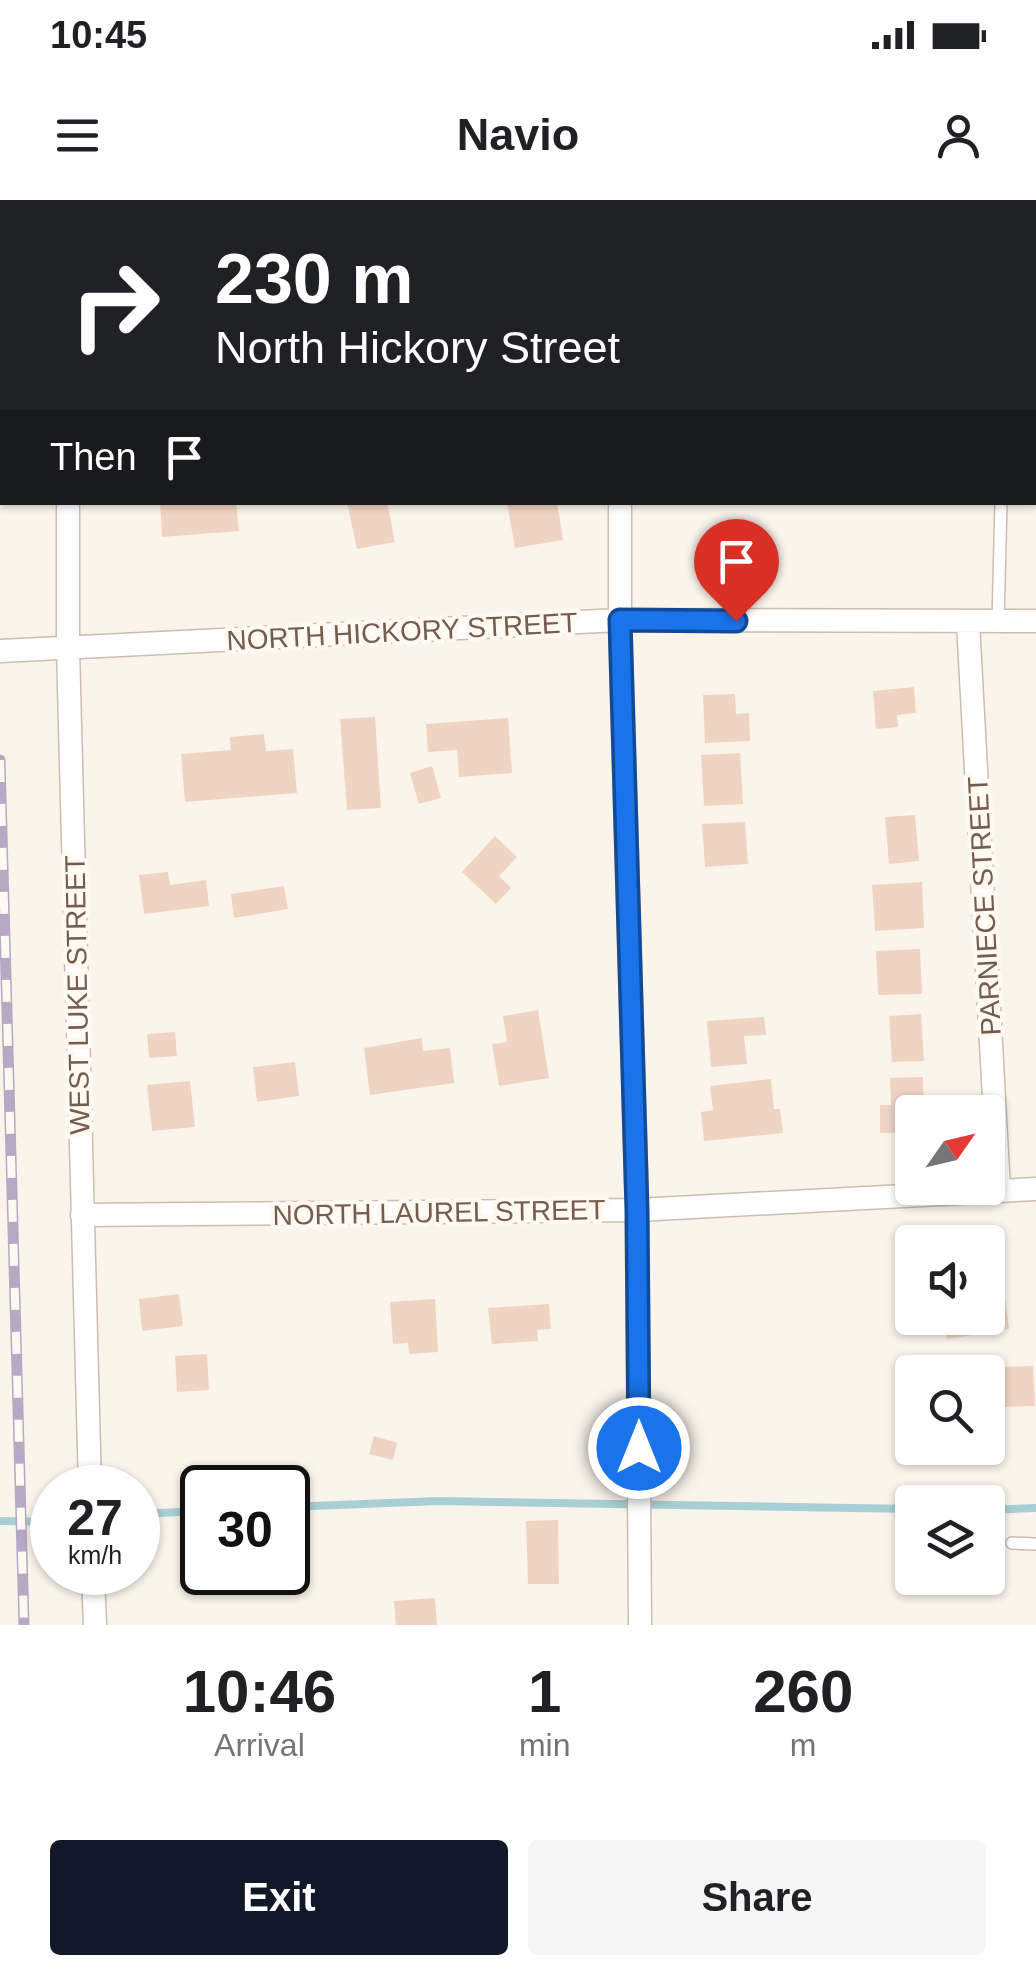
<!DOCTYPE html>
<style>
:root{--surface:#fff;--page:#f6f6f6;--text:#202124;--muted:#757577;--accent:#111827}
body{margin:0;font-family:Helvetica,sans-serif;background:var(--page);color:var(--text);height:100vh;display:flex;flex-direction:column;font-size:38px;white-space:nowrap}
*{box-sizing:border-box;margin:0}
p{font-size:32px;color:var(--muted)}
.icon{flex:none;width:55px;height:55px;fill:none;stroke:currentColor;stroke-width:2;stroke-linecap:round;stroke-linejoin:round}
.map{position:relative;height:1425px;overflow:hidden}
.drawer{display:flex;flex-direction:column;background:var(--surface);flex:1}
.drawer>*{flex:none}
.hud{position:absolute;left:0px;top:0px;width:1038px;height:305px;box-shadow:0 2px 8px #0004;background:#202124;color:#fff;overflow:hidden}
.needle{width:65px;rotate:56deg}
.buttons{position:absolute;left:895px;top:895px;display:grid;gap:20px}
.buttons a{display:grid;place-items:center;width:110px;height:110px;border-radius:10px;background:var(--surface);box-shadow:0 2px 8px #0004;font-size:50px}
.speed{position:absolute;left:30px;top:1265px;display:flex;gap:20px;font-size:50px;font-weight:700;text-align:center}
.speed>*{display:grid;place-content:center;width:130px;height:130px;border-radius:50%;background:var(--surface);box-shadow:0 2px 8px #0004;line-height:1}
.speed small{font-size:25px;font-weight:400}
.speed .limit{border:5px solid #111;border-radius:15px;background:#fff;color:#111}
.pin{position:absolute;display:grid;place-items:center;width:85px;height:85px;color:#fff;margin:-102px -42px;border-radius:50% 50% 50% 0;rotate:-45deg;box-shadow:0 0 10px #0007}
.pin .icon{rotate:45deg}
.me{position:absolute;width:110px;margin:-55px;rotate:0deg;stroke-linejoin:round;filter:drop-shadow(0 0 8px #0008)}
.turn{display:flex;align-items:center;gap:35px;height:210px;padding:0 50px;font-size:45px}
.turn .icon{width:130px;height:130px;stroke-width:2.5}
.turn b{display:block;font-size:70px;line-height:85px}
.then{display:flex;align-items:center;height:95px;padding:0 50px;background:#0003;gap:20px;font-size:38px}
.eta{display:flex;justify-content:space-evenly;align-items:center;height:170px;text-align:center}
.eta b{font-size:60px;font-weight:800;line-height:70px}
.primary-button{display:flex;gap:20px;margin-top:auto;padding:20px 50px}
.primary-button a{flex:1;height:115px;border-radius:10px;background:var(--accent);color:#fff;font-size:40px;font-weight:800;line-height:115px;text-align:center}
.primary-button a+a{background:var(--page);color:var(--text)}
.status{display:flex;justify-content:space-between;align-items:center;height:70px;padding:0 50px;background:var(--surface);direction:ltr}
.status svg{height:28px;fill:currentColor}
header{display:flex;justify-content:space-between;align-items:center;height:130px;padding:0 50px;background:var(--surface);font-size:45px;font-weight:800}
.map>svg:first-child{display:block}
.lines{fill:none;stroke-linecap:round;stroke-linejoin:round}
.stream{stroke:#a7cfd5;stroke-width:8}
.building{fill:#efd4c4}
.service-casing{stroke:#cdbdb1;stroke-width:14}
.minor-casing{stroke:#cdbdb1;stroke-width:25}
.service{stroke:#fff;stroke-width:11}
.minor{stroke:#fff;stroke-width:22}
.rail-casing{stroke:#b7a9c6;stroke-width:11}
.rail{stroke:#fef9f1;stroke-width:8;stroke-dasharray:22;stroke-linecap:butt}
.route-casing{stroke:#114b97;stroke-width:25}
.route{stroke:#1a73e8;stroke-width:18}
.labels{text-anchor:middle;stroke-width:9;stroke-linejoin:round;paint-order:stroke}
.street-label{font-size:28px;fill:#755c4f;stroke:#fef9f1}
</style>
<div class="status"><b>10:45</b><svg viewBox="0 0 49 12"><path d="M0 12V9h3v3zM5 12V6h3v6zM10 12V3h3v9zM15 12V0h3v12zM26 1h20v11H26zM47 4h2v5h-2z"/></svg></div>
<header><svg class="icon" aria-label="menu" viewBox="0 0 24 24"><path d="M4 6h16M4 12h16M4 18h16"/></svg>Navio<svg class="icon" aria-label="person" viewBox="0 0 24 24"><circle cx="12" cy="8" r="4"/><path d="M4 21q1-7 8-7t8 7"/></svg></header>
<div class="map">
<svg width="1036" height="1425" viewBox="0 0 1036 1425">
<rect width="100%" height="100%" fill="#fbf4eb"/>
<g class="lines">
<path class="stream" d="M288,1307L438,1301L912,1309
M988,1310L1036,1308
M138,1314L202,1311
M0,1321L52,1322"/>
</g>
<path class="building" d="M160,302H236L239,331L162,337Z
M347,302H387L395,342L357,349Z
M557,302L563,340L515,348L507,303Z
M914,487L916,513L897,515L898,527L876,529L873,491Z
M735,494L736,514L749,513L750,541L705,543L703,495Z
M375,517L381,608L347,610L340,519Z
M508,518L512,573L459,577L457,550L428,552L426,524Z
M264,534L266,551L293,549L297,593L185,602L181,554L231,550L230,537Z
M740,553L743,604L704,606L701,555Z
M432,566L441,598L419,604L410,573Z
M915,615L919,661L889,664L885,617Z
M745,622L748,664L705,667L702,624Z
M495,636L517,657L499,676L511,688L496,704L462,672Z
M168,672L170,685L206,680L209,706L144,714L139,675Z
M922,682L924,728L875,731L872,685Z
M284,686L288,709L234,718L231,694Z
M920,749L922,794L878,795L876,751Z
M538,810L549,878L499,886L492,844L507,842L503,816Z
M921,814L924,861L892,862L889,816Z
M764,817L766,835L744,836L747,864L711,867L707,821Z
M175,832L177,856L149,858L147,834Z
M422,838L423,851L450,848L454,883L370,895L364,848Z
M295,862L299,896L257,902L253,867Z
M923,877L924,912H912V924H895V933H880V905H891L890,878Z
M771,879L774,909H780L783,933L704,941L701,912L713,910L710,886Z
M190,881L195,927L152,931L147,885Z
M179,1094L183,1126L142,1131L139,1099Z
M1005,1098L1009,1129L947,1139L944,1118H988V1101Z
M435,1099L438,1152L409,1154L408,1143L393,1144L390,1102Z
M549,1104L551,1129L537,1130L538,1141L492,1144L488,1108Z
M207,1154L209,1190L177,1192L175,1156Z
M1033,1166L1035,1206L1001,1207L1000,1167Z
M374,1236L397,1243L393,1260L369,1254Z
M558,1320L559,1384H528L526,1321Z
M435,1398L437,1425H396L394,1401Z"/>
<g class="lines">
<defs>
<path id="service" d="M1035,113H1036
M998,422L1001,302
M1012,1343L1036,1344"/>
<path id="minor" d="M67,0V2
M620,0V2
M68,302V449L90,1288
M620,302V420L637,1010L640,1425
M968,423L999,990
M0,451L620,420L1036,421
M82,1015L637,1010L1036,989
M93,1372L95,1425"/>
</defs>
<use href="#service" class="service-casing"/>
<use href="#minor" class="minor-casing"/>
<use href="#service" class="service"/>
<use href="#minor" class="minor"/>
<defs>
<path id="rail" d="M0,560L24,1425"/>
</defs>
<use href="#rail" class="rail-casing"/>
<use href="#rail" class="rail"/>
</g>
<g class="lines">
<defs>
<path id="route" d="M639,1248L637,1010L620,420L736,421"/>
</defs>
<use href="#route" class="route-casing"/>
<use href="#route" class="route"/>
</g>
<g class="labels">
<g class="street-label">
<text transform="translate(402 431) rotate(-3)" y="10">NORTH HICKORY STREET</text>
<text transform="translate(984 706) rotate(-93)" y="10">PARNIECE STREET</text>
<text transform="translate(77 795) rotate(-91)" y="10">WEST LUKE STREET</text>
<text transform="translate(439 1012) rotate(-1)" y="10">NORTH LAUREL STREET</text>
</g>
</g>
</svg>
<div class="buttons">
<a><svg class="needle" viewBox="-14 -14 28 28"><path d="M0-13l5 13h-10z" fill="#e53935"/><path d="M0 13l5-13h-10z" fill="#757577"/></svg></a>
<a><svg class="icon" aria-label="sound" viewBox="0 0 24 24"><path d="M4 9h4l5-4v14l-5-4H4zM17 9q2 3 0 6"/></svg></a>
<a><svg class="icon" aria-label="search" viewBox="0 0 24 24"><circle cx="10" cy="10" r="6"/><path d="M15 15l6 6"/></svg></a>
<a><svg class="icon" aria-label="layers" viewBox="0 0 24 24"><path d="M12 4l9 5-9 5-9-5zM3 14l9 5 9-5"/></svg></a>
</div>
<div class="speed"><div>27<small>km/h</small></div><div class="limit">30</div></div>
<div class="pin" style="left:736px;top:421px;background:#d93025"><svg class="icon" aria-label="arrive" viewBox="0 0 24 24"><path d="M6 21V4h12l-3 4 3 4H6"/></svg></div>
<svg class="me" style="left:639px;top:1248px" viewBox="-20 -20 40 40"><circle r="17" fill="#1a73e8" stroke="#fff" stroke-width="3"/><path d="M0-11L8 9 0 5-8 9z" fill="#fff"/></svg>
<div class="hud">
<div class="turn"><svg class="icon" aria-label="right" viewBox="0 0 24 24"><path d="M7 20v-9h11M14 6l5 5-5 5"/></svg><div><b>230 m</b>North Hickory Street</div></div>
<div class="then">Then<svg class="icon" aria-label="arrive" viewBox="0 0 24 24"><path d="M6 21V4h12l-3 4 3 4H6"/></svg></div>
</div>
</div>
<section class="drawer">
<div class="eta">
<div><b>10:46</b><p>Arrival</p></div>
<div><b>1</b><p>min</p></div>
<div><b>260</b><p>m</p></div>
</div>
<div class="primary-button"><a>Exit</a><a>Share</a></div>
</section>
